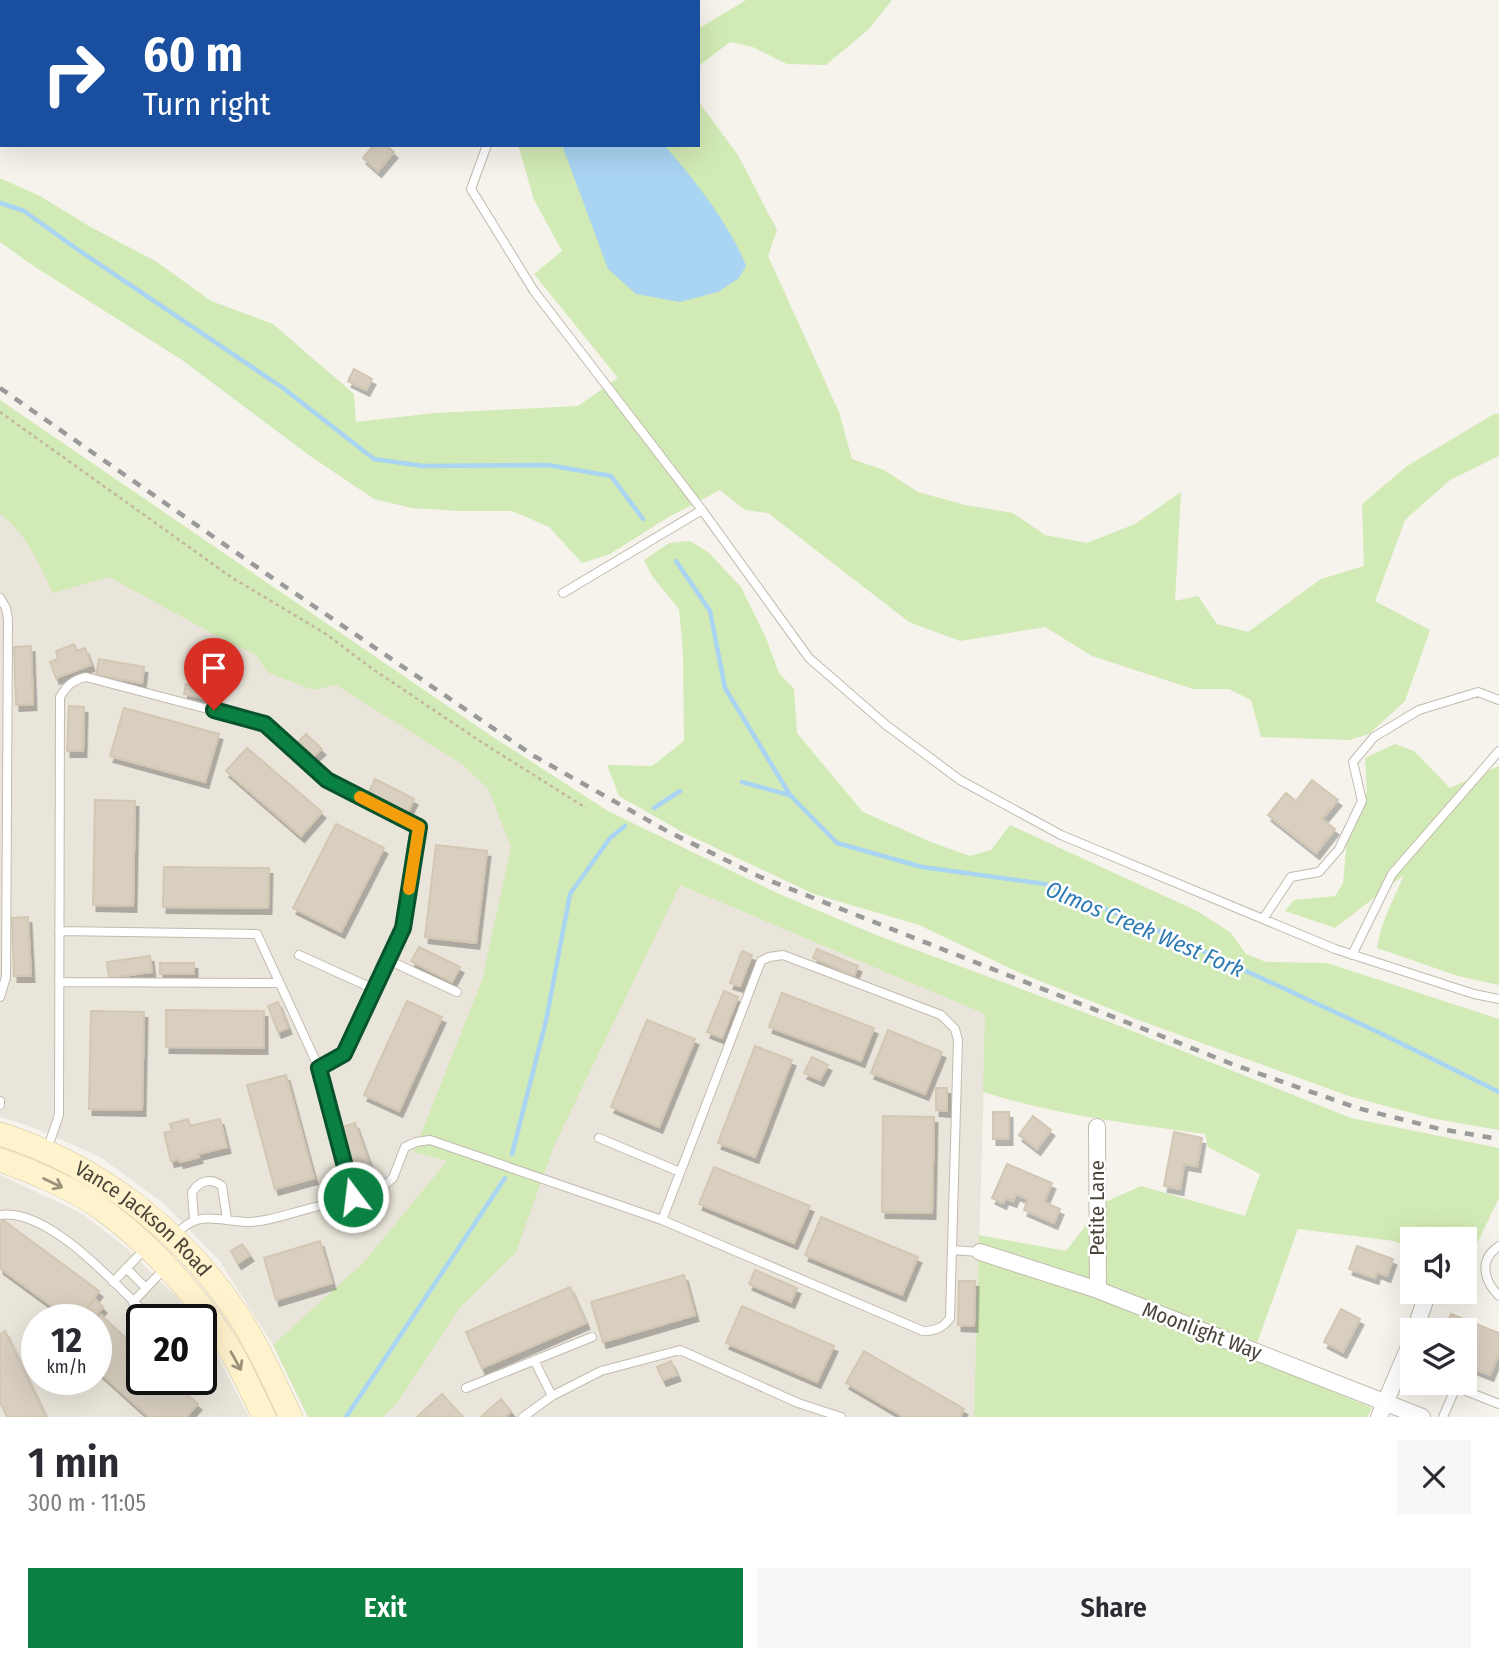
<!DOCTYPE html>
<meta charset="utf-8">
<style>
:root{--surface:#fff;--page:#f7f7f7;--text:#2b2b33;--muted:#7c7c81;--accent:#0b8043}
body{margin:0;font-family:"Fira Sans Condensed",sans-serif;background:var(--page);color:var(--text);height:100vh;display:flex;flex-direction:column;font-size:26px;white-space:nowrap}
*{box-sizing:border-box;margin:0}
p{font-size:23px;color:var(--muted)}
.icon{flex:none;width:38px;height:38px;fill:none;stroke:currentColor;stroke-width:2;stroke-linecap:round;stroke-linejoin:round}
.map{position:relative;height:1417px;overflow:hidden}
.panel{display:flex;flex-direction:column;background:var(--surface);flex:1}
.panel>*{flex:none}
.top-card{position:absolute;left:0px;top:0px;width:700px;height:147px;box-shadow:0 7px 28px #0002;background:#1a4fa0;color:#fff;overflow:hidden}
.controls{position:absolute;left:1400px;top:1227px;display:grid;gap:14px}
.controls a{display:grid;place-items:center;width:77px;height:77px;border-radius:0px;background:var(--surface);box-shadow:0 7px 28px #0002;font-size:35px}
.speed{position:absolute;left:21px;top:1304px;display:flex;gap:14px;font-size:35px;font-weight:700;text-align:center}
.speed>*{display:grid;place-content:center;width:91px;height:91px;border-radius:50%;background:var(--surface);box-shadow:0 7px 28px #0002;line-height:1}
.speed small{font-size:18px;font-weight:400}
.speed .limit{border:4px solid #111;border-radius:10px;background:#fff;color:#111}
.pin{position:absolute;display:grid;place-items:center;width:60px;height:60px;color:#fff;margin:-72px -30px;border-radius:50% 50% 50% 0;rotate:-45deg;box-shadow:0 0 7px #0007}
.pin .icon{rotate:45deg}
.me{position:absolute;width:77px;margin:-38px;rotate:345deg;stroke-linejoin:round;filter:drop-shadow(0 0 5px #0008)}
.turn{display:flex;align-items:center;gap:24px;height:147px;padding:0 28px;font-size:32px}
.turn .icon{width:91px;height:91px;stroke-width:2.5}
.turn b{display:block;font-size:49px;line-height:60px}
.round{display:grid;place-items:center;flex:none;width:74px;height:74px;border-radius:0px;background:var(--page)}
.head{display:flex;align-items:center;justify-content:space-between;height:119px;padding:0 28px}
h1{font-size:42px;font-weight:600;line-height:52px}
.button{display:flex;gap:14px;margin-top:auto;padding:14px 28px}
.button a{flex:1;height:80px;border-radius:0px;background:var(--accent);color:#fff;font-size:28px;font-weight:600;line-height:80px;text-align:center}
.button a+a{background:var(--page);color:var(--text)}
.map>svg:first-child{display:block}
.residential{fill:#eae5da;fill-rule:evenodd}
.green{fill:#d2eab5}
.water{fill:#a9d4f2}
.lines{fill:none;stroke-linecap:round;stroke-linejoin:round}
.stream{stroke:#a9d4f2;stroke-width:4.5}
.building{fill:#d8cfc1;stroke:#d3c7b4;stroke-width:2;filter:url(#shadow)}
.service-casing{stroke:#c2bbae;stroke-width:10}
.minor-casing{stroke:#c2bbae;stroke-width:18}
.secondary-casing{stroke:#d6c79b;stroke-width:24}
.path{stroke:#c4b79f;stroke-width:2.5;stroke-dasharray:3.5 3.5;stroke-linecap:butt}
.service{stroke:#fff;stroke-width:8}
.minor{stroke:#fff;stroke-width:16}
.secondary{stroke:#fff3cd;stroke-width:23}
.rail{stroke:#9a9a9a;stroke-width:4.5;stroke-dasharray:9 9;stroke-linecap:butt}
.oneway{stroke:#9c937c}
.route-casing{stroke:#07532c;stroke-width:18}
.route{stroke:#0b8043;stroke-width:12}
.slow{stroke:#f59e0b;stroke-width:12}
.labels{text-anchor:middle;stroke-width:5;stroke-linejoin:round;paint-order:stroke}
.street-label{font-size:21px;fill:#4b4439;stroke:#fff}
.water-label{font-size:23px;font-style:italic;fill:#2e7ab2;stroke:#fff}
</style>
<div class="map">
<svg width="1499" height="1417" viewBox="0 0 1499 1417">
<defs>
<filter id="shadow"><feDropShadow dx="3.5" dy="6" stdDeviation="0" flood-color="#0004"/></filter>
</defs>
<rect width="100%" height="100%" fill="#f6f3ec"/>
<path class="residential" d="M0,421L680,885L986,1014L974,1417H308L273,1345L219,1260L162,1202L100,1157L32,1127L0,1117Z
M0,1175L81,1213L126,1248L177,1297L193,1319L142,1320V1379H201V1332L218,1356L249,1417H0ZM37,1320H96V1379H37Z"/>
<path class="green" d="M746,0H892L869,29L826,65L787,64L753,47L730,42L700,65L698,78V29Z
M698,101L738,155L777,230L768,256L839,412L852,459L884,470L918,492L965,505L1013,513L1045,535L1087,543L1135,524L1181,492L1175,601L1198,596L1217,624L1248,632L1321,579L1364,566L1362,504L1407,466L1494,414H1499V456L1450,480L1405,520L1375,601L1430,630L1405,701L1369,734L1349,740L1261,737L1251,700L1229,689H1193L1092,656L1045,627L960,641L909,622L768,513L745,510L720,490L667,518L610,554L582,563L549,527L512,511H459L412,508L374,499L310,456L182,360L32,265L0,242V178L40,196L89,226L157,262L211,301L273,324L354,394L356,422L435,413L578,406L618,378L534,274L562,251L534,200L518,145H698Z
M0,400L490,735L608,811L777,893L876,935L1107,1021L1351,1118L1499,1148V1198L1465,1268V1239H1412V1249L1394,1241L1298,1229L1252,1357L1372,1408L1367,1417H974L979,1235L1066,1251L1103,1203L1141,1186L1245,1216L1260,1174L1208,1147L1205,1134C1131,1124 1055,1115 983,1092L985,1014L680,885L554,1146L516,1252L459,1309L397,1403L383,1417H308L273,1345L364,1262L447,1161L414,1152L482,980L511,847L489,790L462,764L336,685L313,690L267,672L256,655L228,642L109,577L53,593C40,566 26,532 0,514Z
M690,541L708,552L741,587L766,638L779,673L794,689L797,733L863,812L931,842L970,856L991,850L1010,825L1197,911L1230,932L1246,954L1266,962L1327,963L1499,1019V1130L1430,1118L1349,1096L1141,1021L1020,973L919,925L814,894L684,833L619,796L607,765L652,766L684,741L683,653L679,609L652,576L644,560L669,543Z
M1395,744L1414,751L1450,788L1499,766V985L1458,976L1377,948C1381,921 1394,899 1404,875L1335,928L1285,911L1294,900L1335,896L1343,883L1347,839L1367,792L1365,758Z"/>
<path class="water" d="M562,145H664C692,176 732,228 746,266L739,278L718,292L680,302L636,294L608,269Z"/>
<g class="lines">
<path class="stream" d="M0,203L24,211L74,247L283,388L374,459L423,466L548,465L611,476L643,519
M676,561L710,611L725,688L790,795L837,843L922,867L1045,884L1166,934L1378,1032L1499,1092
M742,782L789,795
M654,808L680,791
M512,1154L546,1021L570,894L610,838L625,826
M346,1417L505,1178"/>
</g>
<path class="building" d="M374,145H386L394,152L378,171L363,158Z
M354,369L372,379L366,390L348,381Z
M74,644L77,651L85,648L91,665L56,678L50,662L58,659L56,651Z
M31,646L33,704L16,705L14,647Z
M99,659L144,667L142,683L96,675Z
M186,684L212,690L210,699L184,694Z
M69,706L84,707L83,751H67Z
M124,708L219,734L205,782L110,756Z
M306,734L322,749L314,756L299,741Z
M247,748L322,812L301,836L226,771Z
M375,779L414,799L407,814L368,794Z
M1312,780L1338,800L1322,819L1335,829L1316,853L1268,815L1286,793L1296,801Z
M95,800L135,801L133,906L93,905Z
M336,824L384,848L341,932L293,908Z
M436,845L487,851L476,943L425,937Z
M164,867L269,868L268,908L163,907Z
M28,917L31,976H14L12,918Z
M419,947L460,967L452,982L411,961Z
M817,949L858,966L854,976L813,958Z
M742,951L752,955L740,986L730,983Z
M150,956L152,972L109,978L107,962Z
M160,963H194V974H160Z
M724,991L738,997L722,1038L707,1032Z
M782,993L874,1028L861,1061L769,1027Z
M407,1001L442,1017L399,1111L364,1095Z
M278,1002L288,1028L278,1032L268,1006Z
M166,1010L264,1011V1048L166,1047Z
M91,1011L144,1012L142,1110L89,1109Z
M647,1020L695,1039L659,1127L611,1107Z
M888,1030L942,1052L925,1094L871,1073Z
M755,1046L792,1060L755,1157L718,1143Z
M812,1057L828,1065L820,1080L804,1073Z
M286,1075L314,1178L275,1189L247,1085Z
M936,1088H947V1111L936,1110Z
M993,1112H1009V1139H993Z
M883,1116L934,1117L932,1213L882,1212Z
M1033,1116L1051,1130L1037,1149L1019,1135Z
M188,1119L190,1126L220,1119L227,1147L198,1154L199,1157L180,1162L179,1159L171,1161L164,1133L172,1131L170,1124Z
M355,1123L370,1166L355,1171L340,1128Z
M1174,1132L1202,1138L1197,1166L1184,1164L1180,1189L1164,1186Z
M1007,1164L1052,1183L1044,1202L1060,1209L1054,1223L1024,1210L1028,1199L1016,1194L1013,1201L1005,1198L1003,1203L992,1198Z
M714,1167L810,1206L794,1243L699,1204Z
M821,1217L918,1257L902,1295L805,1255Z
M3,1220L99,1291L78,1320H71L0,1268V1224Z
M320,1241L332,1283L276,1300L264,1258Z
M242,1244L250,1255L238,1263L231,1251Z
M1357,1246L1393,1259L1387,1276L1377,1272L1375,1278L1349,1269Z
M755,1270L797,1288L791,1302L749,1284Z
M684,1275L695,1315L603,1342L591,1302Z
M959,1281H975L974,1326L958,1325Z
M570,1287L586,1323L482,1368L466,1332Z
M95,1299L103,1307L96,1315L88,1308Z
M742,1306L834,1346L817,1382L726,1343Z
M1341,1309L1360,1319L1343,1352L1324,1342Z
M1451,1314L1499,1333V1353L1490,1375L1465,1365V1330H1444Z
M101,1315L142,1353V1379H170L198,1404L186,1417H149L96,1369V1320Z
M5,1331L46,1417H7L0,1402V1334Z
M864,1351L964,1409L960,1417H904L846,1383Z
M671,1361L677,1375L663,1380L657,1367Z
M442,1394L463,1417H417Z
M501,1399L511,1411L505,1417H481Z"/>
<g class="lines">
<defs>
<path id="service" d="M544,2L545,0
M487,145L471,189L534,291L702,510L809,658L886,725L960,780L1061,835L1335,949L1474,994L1499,999
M563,593L702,510
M0,598L6,608L8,619L6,977L0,997
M1263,919L1291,877L1319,872L1339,849L1362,801L1353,762L1374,737L1419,710L1478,692L1499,700
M59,931L257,934L319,1068L353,1197
M299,955L374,989
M1352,955L1392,874L1499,751
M388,960L457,992
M59,982L279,983
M0,1101V1105
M599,1138L680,1172
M47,1150L59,1115L60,697C67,685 73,680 86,677L265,724L328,780L419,827L403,927L344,1054L319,1068
M0,1215C49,1207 119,1288 152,1320
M194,1220L192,1192C200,1181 210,1177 222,1186L227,1219
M176,1235C197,1209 218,1221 246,1222C264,1222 282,1216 300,1211C326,1204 353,1197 379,1190L393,1178L405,1147L416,1142L430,1140L662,1220L761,961L769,957L783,955L941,1015L955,1029L958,1040L950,1318C943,1328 935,1331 923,1331L662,1220
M1499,1246C1478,1260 1484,1281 1499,1296
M952,1250L980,1252
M126,1268L146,1288
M113,1282L145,1249
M133,1302L165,1268
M534,1360L552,1396
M200,1379L203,1384
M466,1388L592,1337
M523,1417L552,1396L601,1371L680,1350L798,1403L841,1417
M1443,1417L1456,1387L1499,1404"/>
<path id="minor" d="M1097,1127L1098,1290
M980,1252L1098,1290L1422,1417
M1415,1330L1428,1292
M1379,1417L1412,1340"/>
<g id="secondary">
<path id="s1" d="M0,1134C99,1166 183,1230 240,1318C260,1349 275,1384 291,1417"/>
<path d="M0,1160C32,1171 79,1191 106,1212C150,1245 188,1286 219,1332C237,1358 250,1388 264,1417"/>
</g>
</defs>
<use href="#service" class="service-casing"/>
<use href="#minor" class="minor-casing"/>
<use href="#secondary" class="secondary-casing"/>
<path class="path" d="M0,412L231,577L326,634L374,670L483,743L586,808"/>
<use href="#service" class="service"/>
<use href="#minor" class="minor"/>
<use href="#secondary" class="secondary"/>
<path class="rail" d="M0,388L274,579L534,756L667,831L758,876L1232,1064L1357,1108L1440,1129L1499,1139"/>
</g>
<defs><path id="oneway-shaft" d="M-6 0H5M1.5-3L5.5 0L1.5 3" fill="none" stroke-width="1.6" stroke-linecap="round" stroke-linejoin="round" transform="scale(1.75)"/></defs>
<g class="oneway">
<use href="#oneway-shaft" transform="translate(53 1183) rotate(26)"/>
<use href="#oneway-shaft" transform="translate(236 1361) rotate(61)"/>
</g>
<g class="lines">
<defs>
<path id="route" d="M214,710L265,724L327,780L419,827L403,928L344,1054L319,1068L353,1197"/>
</defs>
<use href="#route" class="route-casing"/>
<use href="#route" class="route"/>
<path class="slow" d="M360,797L419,827L409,889"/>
</g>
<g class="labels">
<g class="street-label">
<text transform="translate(1097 1208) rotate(-90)" y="7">Petite Lane</text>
<text dy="7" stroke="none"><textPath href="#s1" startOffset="168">Vance Jackson Road</textPath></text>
<text transform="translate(1202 1331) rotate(21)" y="7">Moonlight Way</text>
</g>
<g class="water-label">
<text transform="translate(1145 929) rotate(23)" y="8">Olmos Creek West Fork</text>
</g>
</g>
</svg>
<div class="controls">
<a><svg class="icon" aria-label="sound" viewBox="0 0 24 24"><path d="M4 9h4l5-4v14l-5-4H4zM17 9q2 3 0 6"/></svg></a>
<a><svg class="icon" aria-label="layers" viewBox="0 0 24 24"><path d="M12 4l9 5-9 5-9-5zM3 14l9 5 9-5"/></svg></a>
</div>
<div class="speed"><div>12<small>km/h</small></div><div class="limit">20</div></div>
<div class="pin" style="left:214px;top:710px;background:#d93025"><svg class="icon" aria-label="arrive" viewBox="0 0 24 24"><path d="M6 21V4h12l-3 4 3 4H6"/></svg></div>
<svg class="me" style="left:353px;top:1197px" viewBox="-20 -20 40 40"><circle r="17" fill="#0b8043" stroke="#fff" stroke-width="3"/><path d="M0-11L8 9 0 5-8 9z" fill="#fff"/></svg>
<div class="top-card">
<div class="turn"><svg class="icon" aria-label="right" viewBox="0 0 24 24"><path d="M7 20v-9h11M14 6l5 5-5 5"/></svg><div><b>60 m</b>Turn right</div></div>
</div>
</div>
<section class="panel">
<div class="head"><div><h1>1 min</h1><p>300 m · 11:05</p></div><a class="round"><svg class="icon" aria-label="close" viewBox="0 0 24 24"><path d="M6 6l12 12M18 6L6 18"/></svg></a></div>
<div class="button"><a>Exit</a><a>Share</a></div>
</section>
